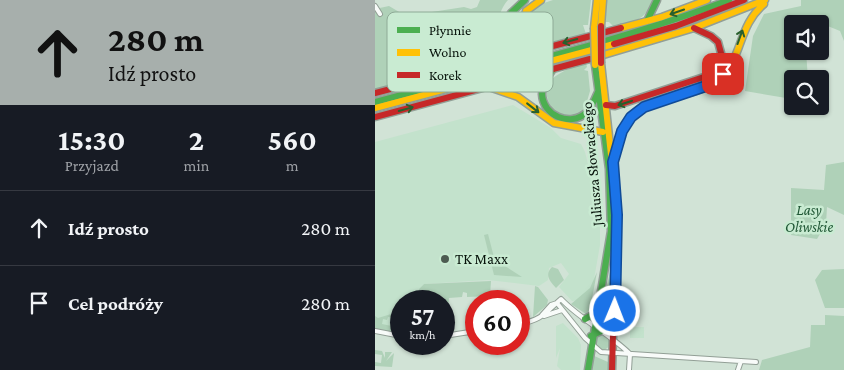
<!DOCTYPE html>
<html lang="pl">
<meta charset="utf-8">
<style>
:root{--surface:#171b24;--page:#20242c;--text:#f1f3f6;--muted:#9ea1a6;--line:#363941}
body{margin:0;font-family:"Crimson Pro",serif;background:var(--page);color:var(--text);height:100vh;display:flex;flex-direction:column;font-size:19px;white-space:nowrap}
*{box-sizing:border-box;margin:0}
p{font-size:16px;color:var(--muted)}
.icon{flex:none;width:28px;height:28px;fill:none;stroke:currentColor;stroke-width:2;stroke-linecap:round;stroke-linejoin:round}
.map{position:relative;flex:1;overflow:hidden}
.details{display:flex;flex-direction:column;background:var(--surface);width:375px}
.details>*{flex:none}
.hud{background:#a7afac;color:#111;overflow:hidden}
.tools{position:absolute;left:409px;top:15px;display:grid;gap:10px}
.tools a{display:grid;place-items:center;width:45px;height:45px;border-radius:5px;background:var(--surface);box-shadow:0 1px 4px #0004;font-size:25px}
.speed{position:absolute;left:15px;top:290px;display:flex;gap:10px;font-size:25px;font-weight:700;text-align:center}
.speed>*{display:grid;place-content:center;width:65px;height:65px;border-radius:50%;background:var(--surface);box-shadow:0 1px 4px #0004;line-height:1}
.speed small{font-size:12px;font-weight:400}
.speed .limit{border:8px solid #d22;background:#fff;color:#111}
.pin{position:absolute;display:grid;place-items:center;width:42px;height:42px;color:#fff;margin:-21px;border-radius:10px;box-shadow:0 2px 8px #0006}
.me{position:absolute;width:55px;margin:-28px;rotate:1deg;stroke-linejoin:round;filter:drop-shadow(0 0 4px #0008)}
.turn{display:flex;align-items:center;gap:18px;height:105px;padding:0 25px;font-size:22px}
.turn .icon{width:65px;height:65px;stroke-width:2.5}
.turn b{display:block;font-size:35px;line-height:42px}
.eta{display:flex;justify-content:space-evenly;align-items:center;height:85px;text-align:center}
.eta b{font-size:30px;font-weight:700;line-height:35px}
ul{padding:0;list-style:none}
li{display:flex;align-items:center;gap:15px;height:75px;padding:0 25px;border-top:1px solid var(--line)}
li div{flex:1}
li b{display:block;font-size:19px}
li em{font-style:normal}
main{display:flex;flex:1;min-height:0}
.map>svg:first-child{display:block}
.built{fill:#c3e2cc}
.green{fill:#afd1b8}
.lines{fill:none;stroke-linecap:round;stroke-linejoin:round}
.street-casing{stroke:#929f96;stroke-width:6}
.fast-casing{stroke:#929f96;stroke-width:9}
.slow-casing{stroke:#929f96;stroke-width:9}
.jam-casing{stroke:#929f96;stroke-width:9}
.street{stroke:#f8fbf9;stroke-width:4}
.fast{stroke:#4caf50;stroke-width:6}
.slow{stroke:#ffc107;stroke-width:6}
.jam{stroke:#c62828;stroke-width:6}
.slow-bridge-casing{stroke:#929f96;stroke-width:9;stroke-linecap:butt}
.jam-bridge-casing{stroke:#929f96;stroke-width:9;stroke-linecap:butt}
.slow-bridge{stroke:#ffc107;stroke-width:6}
.jam-bridge{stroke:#c62828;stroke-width:6}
.oneway{stroke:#29602d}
.route-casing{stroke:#114b97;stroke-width:12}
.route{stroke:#1a73e8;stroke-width:9}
.poi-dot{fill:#4d5b51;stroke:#c9ebd2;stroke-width:2}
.labels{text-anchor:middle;stroke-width:5;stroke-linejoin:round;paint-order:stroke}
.street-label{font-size:15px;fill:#06120a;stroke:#c9ebd2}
.park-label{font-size:15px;font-style:italic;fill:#205735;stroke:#c9ebd2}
.poi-label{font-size:15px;fill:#06120a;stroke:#c9ebd2;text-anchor:start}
.key{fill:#c9ebd2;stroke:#8eaa96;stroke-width:1}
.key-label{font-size:14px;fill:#06120a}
</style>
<main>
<section class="details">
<div class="hud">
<div class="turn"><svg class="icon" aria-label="ahead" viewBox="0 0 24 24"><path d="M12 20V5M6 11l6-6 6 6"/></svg><div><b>280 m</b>Idź prosto</div></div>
</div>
<div class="eta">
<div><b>15:30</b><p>Przyjazd</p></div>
<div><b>2</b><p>min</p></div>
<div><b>560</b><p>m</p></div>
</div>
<ul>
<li><svg class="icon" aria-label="ahead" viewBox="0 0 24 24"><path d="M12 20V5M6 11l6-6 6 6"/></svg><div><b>Idź prosto</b></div><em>280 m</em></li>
<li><svg class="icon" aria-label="arrive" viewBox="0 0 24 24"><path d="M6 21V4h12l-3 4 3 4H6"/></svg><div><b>Cel podróży</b></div><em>280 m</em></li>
</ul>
</section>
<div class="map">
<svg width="469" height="370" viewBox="0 0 469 370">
<rect width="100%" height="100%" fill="#d1e3d6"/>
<path class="built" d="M138,105L176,128L186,138L206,144L210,152L225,212V245L218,285L207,300L197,301L184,287L194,274L186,263L174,268L173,280L164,286L113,280L49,284L44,289L42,301H26V328L0,324V142Z
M188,323L203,338L206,345L205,370H186L182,366L185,348L181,358V326Z
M255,327H269V338H255Z"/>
<path class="green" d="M105,0H133C122,12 123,29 116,43C102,71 30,81 0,89V9L14,6L31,16L89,7L96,9L102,7Z
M178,0H216L213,25H208L211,34C191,37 160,54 150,26L154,12L166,4Z
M231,0H279C270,21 259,21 239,27L234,22H229Z
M426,0H469V41L465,31L428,16L429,24H418V51H431L433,79H418L417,99L370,91L378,36L389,14L426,6Z
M211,63L212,67L209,70L213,71L215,91L211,105L213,106C203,117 195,117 181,114C179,109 174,106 173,100C165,76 194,69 211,63Z
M469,162V215L452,207L451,224L442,239L416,235V188L449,190L451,165Z
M113,234L121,265L127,264L147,277L119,275L109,235Z
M237,241L236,333L223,324L235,272Z
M177,267L183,269L189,280L181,288C175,281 169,275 177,267Z
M469,269V308H450L440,280L447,270Z
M222,272L215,309L211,314L196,304L215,288Z
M116,281L115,296L92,297V293L88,292L87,297L74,298L72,319L69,320V301H45L46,296L43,295L44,289L49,284Z
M160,286L163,287L173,300L172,305L158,317Z
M26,311L24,318L26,321L25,319L13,317L12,320L8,319L7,324L26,328L25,334L0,329V316L3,318Z
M450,315L469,316V370H384L387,360L435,347L436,325H450Z
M219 342a8 8 0 1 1 16 0a8 8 0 1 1-16 0Z
M0,350L7,351L10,358V352H17L11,361L19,353L17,367L0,366V362L6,363L7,355L0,354Z
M217,355L233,362V370H216Z"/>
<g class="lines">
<defs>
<path id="street" d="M0,6L5,14
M182,303L210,338L226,352L381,362
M167,315L176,305L182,303
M169,316L187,310
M144,324C167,320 170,313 186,299C207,321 234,333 255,354
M0,331L26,336
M69,336L101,331
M254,370L255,354
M363,370L366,361"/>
<path id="fast" d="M272,21L282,0
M105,64L136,13L150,0
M178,69C173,76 167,85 167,94C168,116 195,127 211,113C217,107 220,99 223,92
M0,102C118,70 239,44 354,0
M210,319L221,313
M216,336L228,330
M213,370L236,231L234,169L220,65"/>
<path id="slow" d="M166,0L151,11L147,27L154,40L169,48
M226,26L228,0
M219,28L222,0
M246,28L287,17L332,0
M215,59L319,28L390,0
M226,63L241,201L240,263
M114,87L143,97L179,123L228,132
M0,108L239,44
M238,162C242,149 244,133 252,122C275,91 321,102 347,76C368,56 363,26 389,4"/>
<path id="jam" d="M239,44L301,26L369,0
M0,93L246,28
M231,105L240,106L329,77L339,69L346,53L343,42L336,36L319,28
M0,117L215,59
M237,370L240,263"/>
</defs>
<use href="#street" class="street-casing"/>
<use href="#fast" class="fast-casing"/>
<use href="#slow" class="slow-casing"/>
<use href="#jam" class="jam-casing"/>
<use href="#street" class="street"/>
<use href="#fast" class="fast"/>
<use href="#slow" class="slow"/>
<use href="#jam" class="jam"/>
<defs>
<path id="slow-bridge" d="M219,28L220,65"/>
<path id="jam-bridge" d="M226,26V63"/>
</defs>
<use href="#slow-bridge" class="slow-bridge-casing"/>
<use href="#jam-bridge" class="jam-bridge-casing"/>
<use href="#slow-bridge" class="slow-bridge"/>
<use href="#jam-bridge" class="jam-bridge"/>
</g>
<defs><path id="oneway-shaft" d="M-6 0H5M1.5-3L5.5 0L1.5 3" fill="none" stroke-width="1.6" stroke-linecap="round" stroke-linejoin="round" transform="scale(1.25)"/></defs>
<g class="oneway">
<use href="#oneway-shaft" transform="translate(302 12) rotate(161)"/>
<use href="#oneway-shaft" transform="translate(365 37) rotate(-70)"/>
<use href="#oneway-shaft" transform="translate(195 41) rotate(165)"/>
<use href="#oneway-shaft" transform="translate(250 103) rotate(162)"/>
<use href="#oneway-shaft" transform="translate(158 108) rotate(38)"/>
<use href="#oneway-shaft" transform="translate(31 109) rotate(-15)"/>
</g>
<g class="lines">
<defs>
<path id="route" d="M240,311L242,215L238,162L247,131L256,117L269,107L334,85L348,74"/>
</defs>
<use href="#route" class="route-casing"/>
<use href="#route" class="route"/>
</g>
<circle class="poi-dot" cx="70" cy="259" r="5"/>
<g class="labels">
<g class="street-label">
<text transform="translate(217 164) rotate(-95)" y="5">Juliusza Słowackiego</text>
</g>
<g class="park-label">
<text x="434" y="215">Lasy<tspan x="434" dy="17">Oliwskie</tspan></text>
</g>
<g class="poi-label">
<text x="80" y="264">TK Maxx</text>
</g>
</g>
<rect x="12" y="12" width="166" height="80" rx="8" class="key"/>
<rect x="22" y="27" width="23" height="6" fill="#4caf50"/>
<rect x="22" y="49" width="23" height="7" fill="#ffc107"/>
<rect x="22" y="72" width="23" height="6" fill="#c62828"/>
<g class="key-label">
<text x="54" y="35">Płynnie</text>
<text x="54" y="57">Wolno</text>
<text x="54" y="80">Korek</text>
</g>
</svg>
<div class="tools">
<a><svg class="icon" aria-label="sound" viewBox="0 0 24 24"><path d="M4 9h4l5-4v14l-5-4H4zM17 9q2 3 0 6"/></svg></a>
<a><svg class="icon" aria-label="search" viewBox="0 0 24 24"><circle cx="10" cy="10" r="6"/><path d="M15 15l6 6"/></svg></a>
</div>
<div class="speed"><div>57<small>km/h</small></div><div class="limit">60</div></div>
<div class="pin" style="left:348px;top:74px;background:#d93025"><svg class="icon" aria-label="arrive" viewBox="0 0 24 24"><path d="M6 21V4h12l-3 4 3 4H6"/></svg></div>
<svg class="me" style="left:240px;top:311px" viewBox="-20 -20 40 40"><circle r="17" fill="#1a73e8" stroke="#fff" stroke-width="3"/><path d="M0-11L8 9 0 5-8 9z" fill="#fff"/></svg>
</div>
</main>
